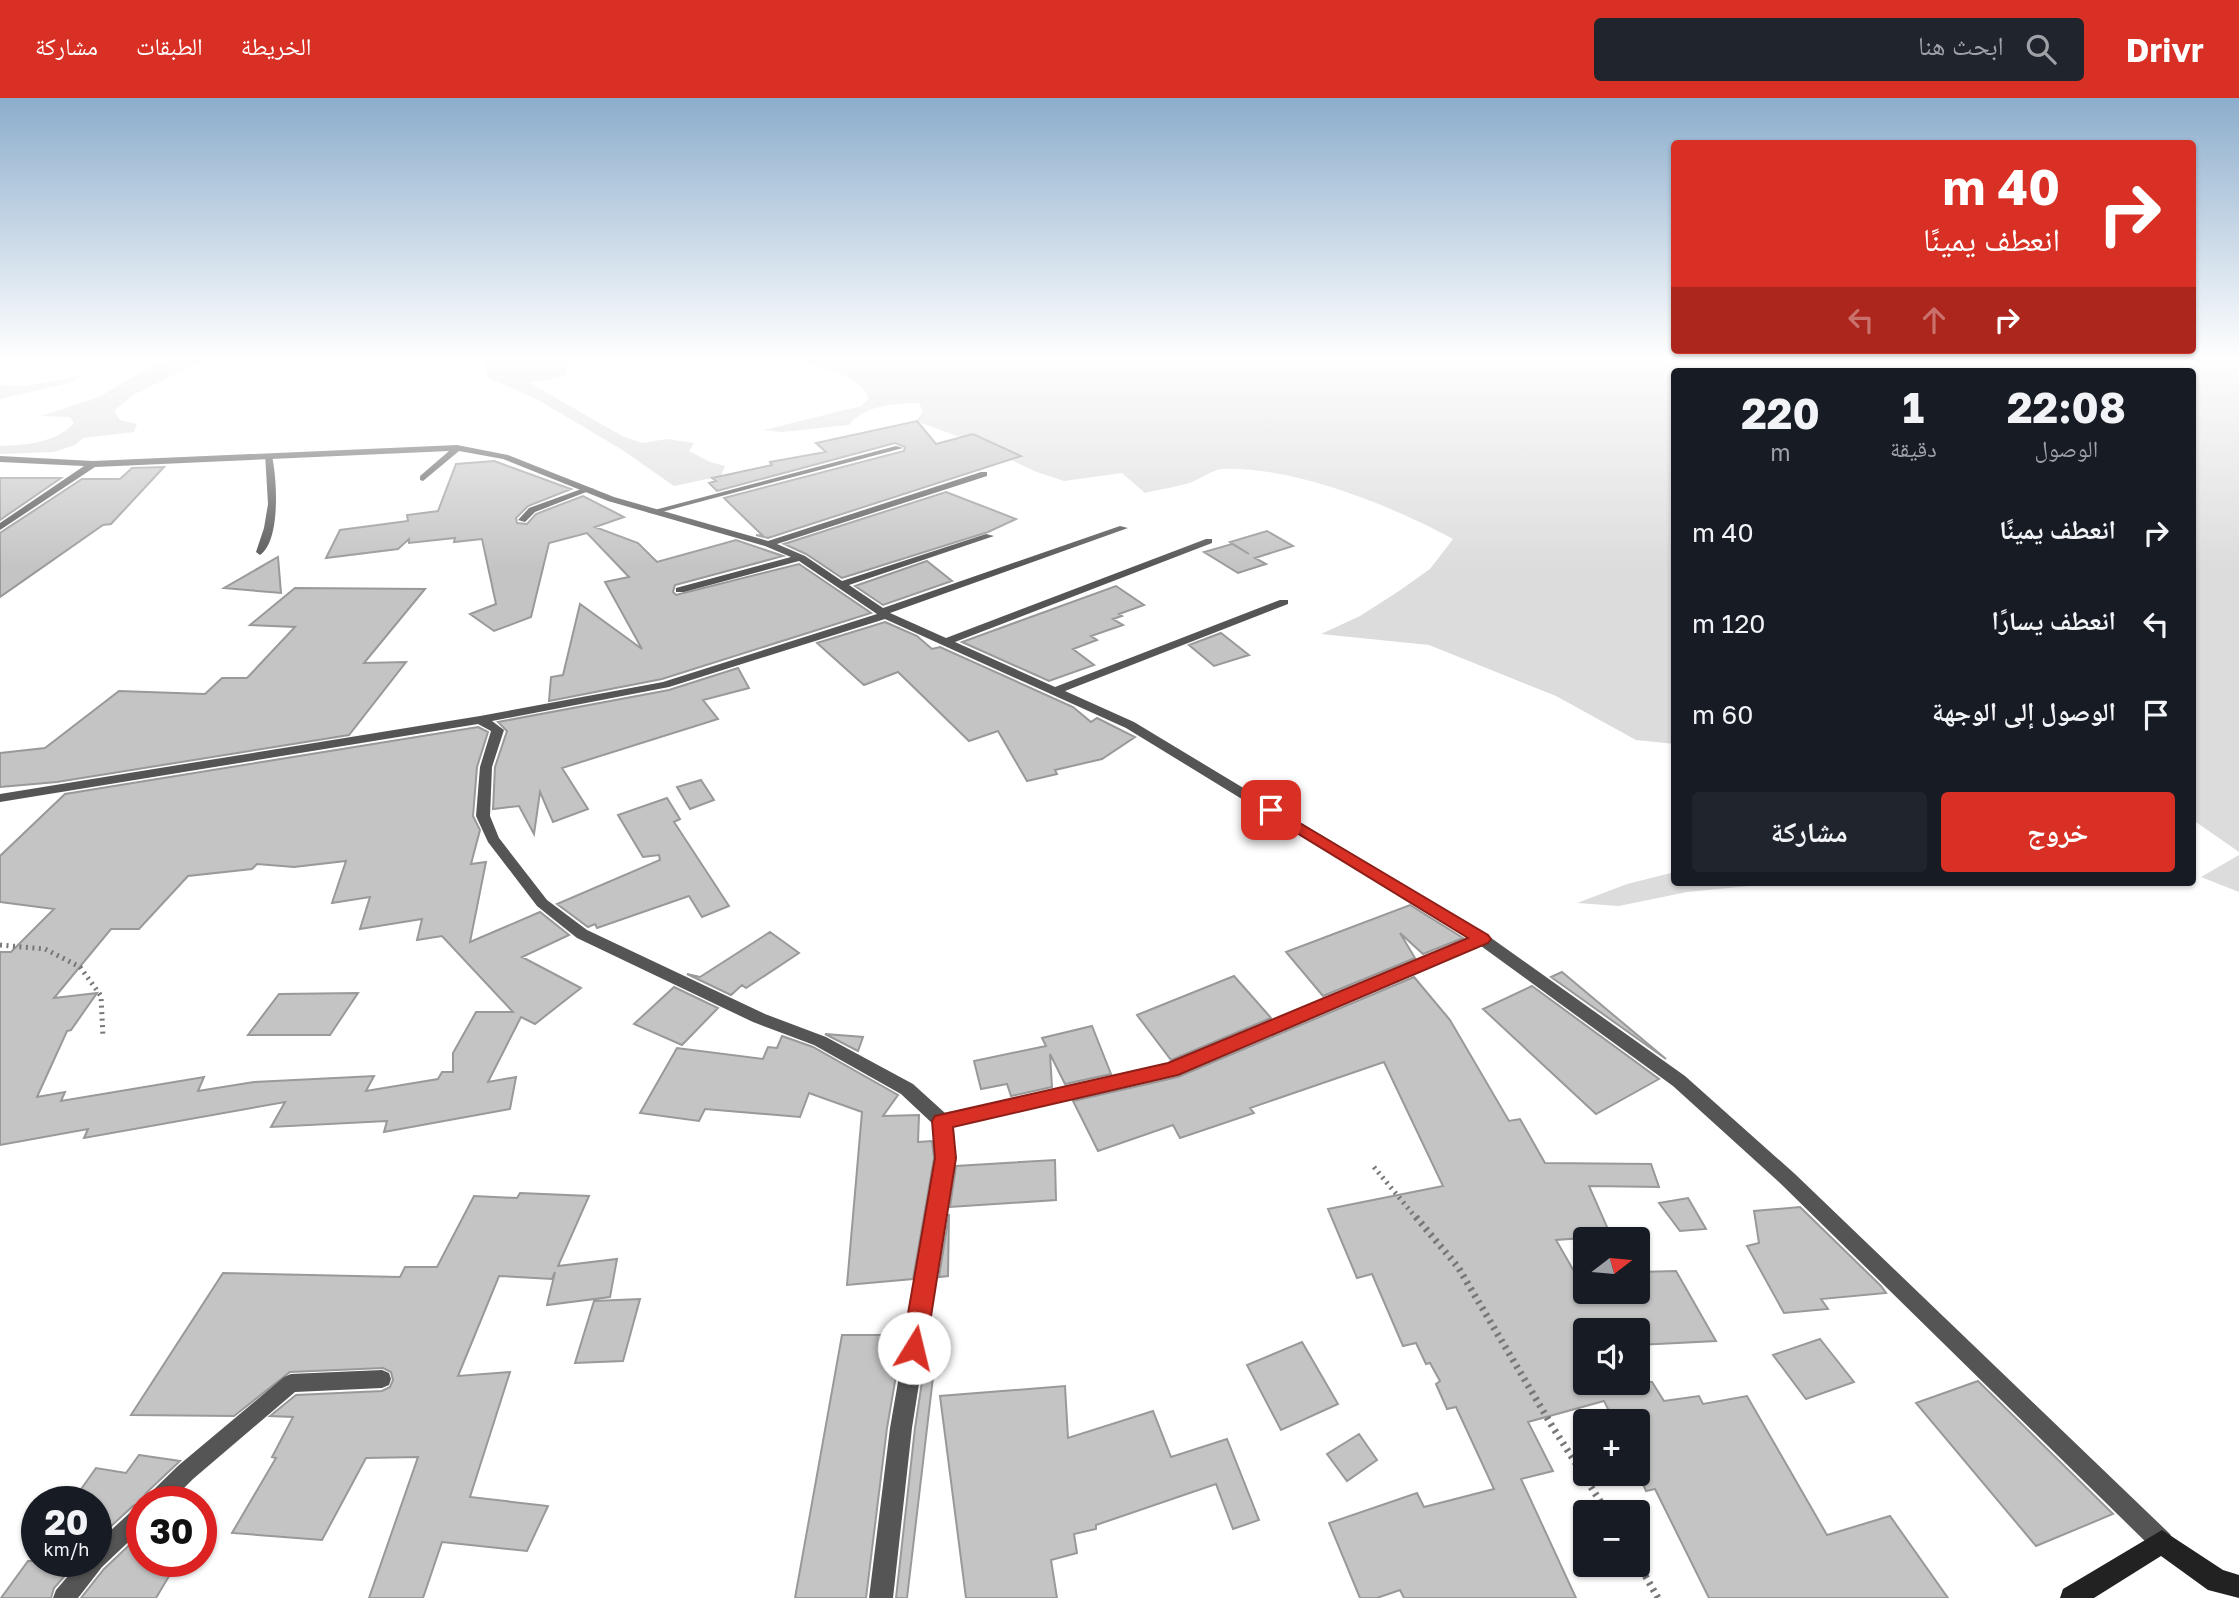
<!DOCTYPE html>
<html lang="ar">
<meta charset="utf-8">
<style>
:root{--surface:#171b24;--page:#20242c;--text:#f1f3f6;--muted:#9ea1a6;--accent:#d93025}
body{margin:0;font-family:"Golos Text","Noto Naskh Arabic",sans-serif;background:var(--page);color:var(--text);direction:rtl;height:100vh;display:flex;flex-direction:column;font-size:26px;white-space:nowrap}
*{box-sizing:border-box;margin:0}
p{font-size:23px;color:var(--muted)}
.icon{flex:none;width:38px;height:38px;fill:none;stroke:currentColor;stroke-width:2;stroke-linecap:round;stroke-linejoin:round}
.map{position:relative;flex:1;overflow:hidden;direction:ltr}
.side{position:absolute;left:1671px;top:270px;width:525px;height:518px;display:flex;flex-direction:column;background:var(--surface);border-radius:7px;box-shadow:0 2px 5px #0004;direction:rtl}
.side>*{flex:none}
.hud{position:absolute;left:1671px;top:42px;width:525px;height:214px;border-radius:7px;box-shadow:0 2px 5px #0004;direction:rtl;background:#d93025;color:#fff;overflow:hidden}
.needle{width:46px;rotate:74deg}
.tools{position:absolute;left:1573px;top:1129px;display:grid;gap:14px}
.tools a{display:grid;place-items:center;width:77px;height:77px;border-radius:7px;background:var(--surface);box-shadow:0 2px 5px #0004;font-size:35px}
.speed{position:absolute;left:21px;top:1388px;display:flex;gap:14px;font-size:35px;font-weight:700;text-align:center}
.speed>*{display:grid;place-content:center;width:91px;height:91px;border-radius:50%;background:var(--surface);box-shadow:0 2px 5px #0004;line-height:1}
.speed small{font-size:18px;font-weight:400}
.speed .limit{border:10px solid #d22;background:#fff;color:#111}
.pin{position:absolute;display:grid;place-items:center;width:60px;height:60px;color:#fff;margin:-30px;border-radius:14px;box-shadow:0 4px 10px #0006}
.me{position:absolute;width:77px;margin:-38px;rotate:9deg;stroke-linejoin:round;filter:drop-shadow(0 0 5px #0008)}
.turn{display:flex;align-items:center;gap:24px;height:147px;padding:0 21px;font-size:32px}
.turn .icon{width:91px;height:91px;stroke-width:2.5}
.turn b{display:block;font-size:49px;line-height:60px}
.lanes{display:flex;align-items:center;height:66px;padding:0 21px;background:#0003;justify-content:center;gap:35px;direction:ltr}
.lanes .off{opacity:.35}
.eta{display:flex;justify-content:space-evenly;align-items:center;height:119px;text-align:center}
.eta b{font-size:42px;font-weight:700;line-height:49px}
.primary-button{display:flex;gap:14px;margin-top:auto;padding:14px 21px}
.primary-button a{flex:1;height:80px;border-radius:7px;background:var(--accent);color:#fff;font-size:28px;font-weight:700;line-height:80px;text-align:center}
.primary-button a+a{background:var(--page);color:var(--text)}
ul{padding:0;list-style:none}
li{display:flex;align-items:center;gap:21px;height:91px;padding:0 21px}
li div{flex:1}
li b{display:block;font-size:26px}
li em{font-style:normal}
header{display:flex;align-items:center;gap:42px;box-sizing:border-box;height:98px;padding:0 35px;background:var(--accent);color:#fff}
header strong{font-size:33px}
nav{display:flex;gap:38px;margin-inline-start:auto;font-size:24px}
.search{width:490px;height:63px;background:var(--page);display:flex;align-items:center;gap:18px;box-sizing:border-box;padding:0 24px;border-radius:7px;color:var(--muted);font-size:26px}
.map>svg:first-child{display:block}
.green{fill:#dcdcdc}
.building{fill:#c4c4c4;stroke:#999;stroke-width:2;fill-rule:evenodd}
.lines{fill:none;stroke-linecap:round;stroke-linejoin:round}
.path-far1{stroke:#777;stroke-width:5;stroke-dasharray:2 4.5;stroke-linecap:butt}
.path{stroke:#777;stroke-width:7;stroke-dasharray:2.5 5;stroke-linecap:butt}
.lane{fill:#555;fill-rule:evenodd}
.street{fill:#555;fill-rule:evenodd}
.secondary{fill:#222;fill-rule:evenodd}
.route{fill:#d93025;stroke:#8d1f18;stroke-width:2}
</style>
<header>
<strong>Drivr</strong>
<div class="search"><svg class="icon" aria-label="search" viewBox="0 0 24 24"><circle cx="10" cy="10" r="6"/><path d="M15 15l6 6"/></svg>ابحث هنا</div>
<nav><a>الخريطة</a><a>الطبقات</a><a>مشاركة</a></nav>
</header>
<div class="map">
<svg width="2239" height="1500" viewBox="0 0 2239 1500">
<rect width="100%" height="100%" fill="#fff"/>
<path class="green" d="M172,261H206L133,297L114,313L120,322L137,326L134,334L83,340L75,347L54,354L0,356V348C26,347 56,345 74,325L70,319L41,318L99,299L141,274Z
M485,261H570L565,278L530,285L622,338L642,345L667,341L694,345L689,353L710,364L725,368L721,378L674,388L621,351L538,302L488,280Z
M794,261H2239V754L2193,722V273H1675V646L1636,642L1556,598L1429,547L1321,536L1360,518L1399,493L1430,471L1453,441C1390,407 1294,368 1222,371C1212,372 1202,380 1192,384C1178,389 1161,391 1145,395L1122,375L1064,383L1034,373L979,346L916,323L923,314L919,305C894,306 867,306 849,327L782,334L764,332L861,308L869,300C860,276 816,269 794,261Z
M80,278L69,285L0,301V287L25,288Z
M2239,757V794L2201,779Z
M1675,774V784H1791L1687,794L1619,808L1577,805L1627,786Z"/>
<path class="building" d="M917,323L936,346L973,336L1021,358L768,440L756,437L763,438L724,400L904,353L905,349L895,345L717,393L709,385L716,383L712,380L772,367L770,364L826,354L816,345Z
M494,363L571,391L528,408L516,420L517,425L527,426L536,416L583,398L624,419L595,429L638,445L657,464L736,442L783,458L675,487L673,494L676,497L799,466L871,515L662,581L549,603L551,579L563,577L580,506L642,551L605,484L629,479L587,435L549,445L531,519L494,533L470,516L496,506L482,441L454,444L455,440L409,445V441L398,451L326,460L340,432L408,423L407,417L438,413L456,366Z
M164,369L111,426L103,427L0,499V435L82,381H120L132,370Z
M0,380H61L0,422Z
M946,394L1016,421L988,434L842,480L806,456L784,446Z
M1267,433L1293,448L1255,460L1266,466L1238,475L1204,454L1232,446L1249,456L1230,444Z
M278,459L281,495L224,490Z
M927,463L952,483L883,507L855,488Z
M1116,488L1144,507L1119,516L1122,518L1113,521L1123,527L1091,538L1097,542L1073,551L1094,567L1049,583L962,544Z
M295,490L425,491L364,565L406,564L349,637L57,684L0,689V655L45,650L119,593L205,596L222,580H247L295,529L250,527Z
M885,524L917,538L932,551L940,549L1073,609L1091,624L1097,620L1135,639L1102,661L1055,672L1057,676L1027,683L998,633L969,643L898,574L864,587L817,545Z
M1221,535L1249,557L1214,568L1189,547Z
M738,570L749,590L703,602L718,621L562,670L588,711L553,724L540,694L534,736L519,708L493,711L495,669L507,633L498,624L669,592Z
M478,629L488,634L477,669L473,718L480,732L471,766L486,764L470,844L540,814L569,837L522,859L581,890L535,926L521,919L488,984L516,979L510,1011L384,1034L387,1023L271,1029L285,1004L84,1040L88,1031L0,1047V854H11L54,811L0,804V758L65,696ZM346,763L332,805L370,799L360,831L422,821L417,842L442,838L513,914H476L453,955V974H442L438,981L366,993L374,978L254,984L198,993L204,979L61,1003L65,994L37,999L67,933L71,932L97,895L54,900L111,831H139L188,778L252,771L257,766L294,769Z
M701,682L714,702L690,711L677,689Z
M667,700L680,721L674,724L729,808L702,819L689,798L597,830L595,826L588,829L557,806L660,762L659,757L643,759L618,717Z
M1410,807L1463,840L1423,856L1400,835L1415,860L1323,898L1286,854Z
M770,834L799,855L746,890L742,887L731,897L687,876L700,879Z
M1562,874L1666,961L1551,879Z
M1234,878L1271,920L1171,962L1137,917Z
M1414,879L1450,922L1509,1023L1520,1021L1545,1065L1651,1066L1659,1089L1589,1088L1611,1138L1556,1142L1586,1194H1638V1174L1676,1173L1716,1243L1638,1247V1232H1586V1284H1652L1664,1303L1699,1298L1703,1306L1747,1298L1827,1437L1890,1418L1948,1500H1709L1655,1391L1646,1393L1638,1375V1323H1614L1604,1303L1528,1324L1553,1373L1521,1381L1576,1500H1404L1400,1492L1377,1500H1360L1329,1425L1417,1395L1424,1409L1494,1391L1456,1309L1447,1311L1436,1286L1440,1283L1430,1265L1426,1266L1416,1245L1403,1248L1372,1176L1357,1180L1328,1111L1443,1088L1384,964L1250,1010L1254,1015L1180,1040L1173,1027L1098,1053L1073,1003L1178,979Z
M1532,888L1659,981L1596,1016L1483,911Z
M674,889L718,910L682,947L634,926Z
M358,895L330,937H248L279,896Z
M1092,928L1111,976L1065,986L1050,956L1052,989L1011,998L1007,986L981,991L974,963L1046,948L1042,940Z
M825,936L863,939L858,953Z
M782,938L813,949L898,997L883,1018L919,1017L918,1044L932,1043L934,1060L913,1181L847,1187L862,1014L809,995L800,1019L705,1011L699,1023L640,1015L677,950L763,961L768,949L777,950Z
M1055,1062L1056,1102L950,1109L956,1068Z
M520,1095L589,1098L558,1168L617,1161L610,1199L547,1207L555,1174L552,1181L499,1178L458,1278L510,1274L470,1399L548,1408L527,1453L442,1444L423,1500H369L418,1359L366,1360L322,1442L232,1435L276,1360L272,1359L293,1319L270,1318L296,1297L382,1293L390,1289L393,1282L391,1274L383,1270L290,1274L234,1318L131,1317L223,1175L400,1179L405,1169H437L474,1098L517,1100Z
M1688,1100L1706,1131L1680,1133L1659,1105Z
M1800,1109L1881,1188L1886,1195L1821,1201L1828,1211L1784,1215L1747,1148L1759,1145L1754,1113Z
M949,1116L948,1178L939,1179Z
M640,1201L623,1263L575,1265L594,1203Z
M842,1237H903L887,1330L866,1500H795Z
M929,1237H938L907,1500H896L915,1330Z
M1820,1241L1854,1284L1806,1301L1773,1257Z
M1302,1244L1338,1306L1281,1332L1247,1267Z
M1978,1283L2113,1416L2036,1448L1916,1305Z
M1065,1288L1068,1340L1153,1313L1171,1359L1227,1341L1259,1422L1233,1431L1216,1386L1096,1427V1431L1074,1436L1077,1455L1051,1462L1057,1500H966L940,1298Z
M1359,1336L1377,1362L1347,1383L1327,1356Z
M139,1357L180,1363L146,1395L142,1405L133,1408L96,1442V1404H72L96,1370L126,1375Z
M142,1435V1463H178L156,1500H81L104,1471Z
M28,1463H78L54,1490L51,1500H1Z"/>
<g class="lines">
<path class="path-far1" d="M0,847L45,851L80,869L101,898L103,939
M1374,1069L1417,1121"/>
<path class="path" d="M1416,1119L1458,1169L1552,1328L1607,1414
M1638,1465L1658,1500"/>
<path class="lane" d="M896,348L903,350L654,416L647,414Z
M265,356L272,358C277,380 281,443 260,457L256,454L264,430L268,406Z
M587,389L594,391L535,414L525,424L518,422L529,410Z
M382,1272L389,1275L391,1281L389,1287L382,1290L295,1294L193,1381L170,1404H145L148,1397L179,1367L284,1279L291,1276Z
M142,1407V1431L102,1469L78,1500H53L56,1492L81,1463H96V1446L135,1410Z"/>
<path class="street" d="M457,347L508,357L614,399L768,443L981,374H987V378L777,446L805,458L842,483L986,436L994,438L849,487L883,510L1120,428L1128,430L890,515L946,540L1206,441H1212V445L955,544L1055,589L1280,502H1288V506L1065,593L1134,624L1487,837L1685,978L1795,1076L2170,1436L2174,1444L2170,1452L2162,1456L2154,1452L1781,1086L1673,988L1481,848L1177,977L951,1028L955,1060L912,1330L893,1500H869L890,1330L937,1060L933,1026L901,996L814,947L753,924L577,840L537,808L488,744L476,718L480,669L491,633L478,626L0,704V696L480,618L663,584L877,516L799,463L684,494H676V490L791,459L765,448L608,403L503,361L459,353L423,383L420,382V378L449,353L95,369L0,432V425L84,368L0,364V358L93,363ZM885,521L1126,630L1469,840L1168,966L945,1015L913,986L826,939L765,916L587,832L547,802L499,740L490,718L492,669L504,632L492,623L669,589Z"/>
<path class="secondary" d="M2162,1432L2223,1472L2239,1477V1500L2208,1492L2161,1458L2094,1500H2060L2063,1491Z"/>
</g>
<linearGradient id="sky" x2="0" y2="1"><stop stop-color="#8cadcc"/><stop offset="0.55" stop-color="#fff"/><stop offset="1" stop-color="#fff" stop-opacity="0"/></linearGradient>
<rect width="2239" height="471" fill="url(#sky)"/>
<path class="route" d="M1271,708L1488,837L1491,841L1488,845L1178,977L953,1029L956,1060L926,1250L922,1258L914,1261L906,1258L902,1250L935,1060L932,1023L935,1018L1168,965L1468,840L1266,716L1263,712L1266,709Z"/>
</svg>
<div class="tools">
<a><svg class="needle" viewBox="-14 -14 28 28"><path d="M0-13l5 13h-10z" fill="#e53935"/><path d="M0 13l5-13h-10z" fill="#9ea1a6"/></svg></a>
<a><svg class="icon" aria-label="sound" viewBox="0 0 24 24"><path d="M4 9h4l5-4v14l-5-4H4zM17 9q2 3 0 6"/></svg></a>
<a>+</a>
<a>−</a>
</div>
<div class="speed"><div>20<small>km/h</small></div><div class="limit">30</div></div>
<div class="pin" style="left:1271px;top:712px;background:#d93025"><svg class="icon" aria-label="arrive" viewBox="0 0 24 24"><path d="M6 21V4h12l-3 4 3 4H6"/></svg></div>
<svg class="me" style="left:914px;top:1250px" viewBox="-20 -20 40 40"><circle r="19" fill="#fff"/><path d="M0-13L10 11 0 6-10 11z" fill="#d93025"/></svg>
<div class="hud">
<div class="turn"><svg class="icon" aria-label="right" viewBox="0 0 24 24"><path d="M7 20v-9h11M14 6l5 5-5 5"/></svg><div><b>40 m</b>انعطف يمينًا</div></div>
<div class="lanes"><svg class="icon off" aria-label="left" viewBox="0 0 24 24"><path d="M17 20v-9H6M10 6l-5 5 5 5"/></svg><svg class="icon off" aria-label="ahead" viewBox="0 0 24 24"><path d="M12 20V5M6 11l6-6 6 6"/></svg><svg class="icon" aria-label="right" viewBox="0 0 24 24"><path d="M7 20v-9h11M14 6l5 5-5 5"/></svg></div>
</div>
<section class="side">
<div class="eta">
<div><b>22:08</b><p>الوصول</p></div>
<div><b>1</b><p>دقيقة</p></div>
<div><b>220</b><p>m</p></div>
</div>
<ul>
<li><svg class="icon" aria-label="right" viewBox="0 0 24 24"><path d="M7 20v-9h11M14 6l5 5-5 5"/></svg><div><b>انعطف يمينًا</b></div><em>40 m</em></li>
<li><svg class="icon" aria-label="left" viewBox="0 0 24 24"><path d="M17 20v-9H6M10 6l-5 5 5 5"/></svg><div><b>انعطف يسارًا</b></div><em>120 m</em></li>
<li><svg class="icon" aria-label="arrive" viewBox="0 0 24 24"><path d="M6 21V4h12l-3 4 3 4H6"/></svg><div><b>الوصول إلى الوجهة</b></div><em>60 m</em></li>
</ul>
<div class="primary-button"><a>خروج</a><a>مشاركة</a></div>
</section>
</div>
